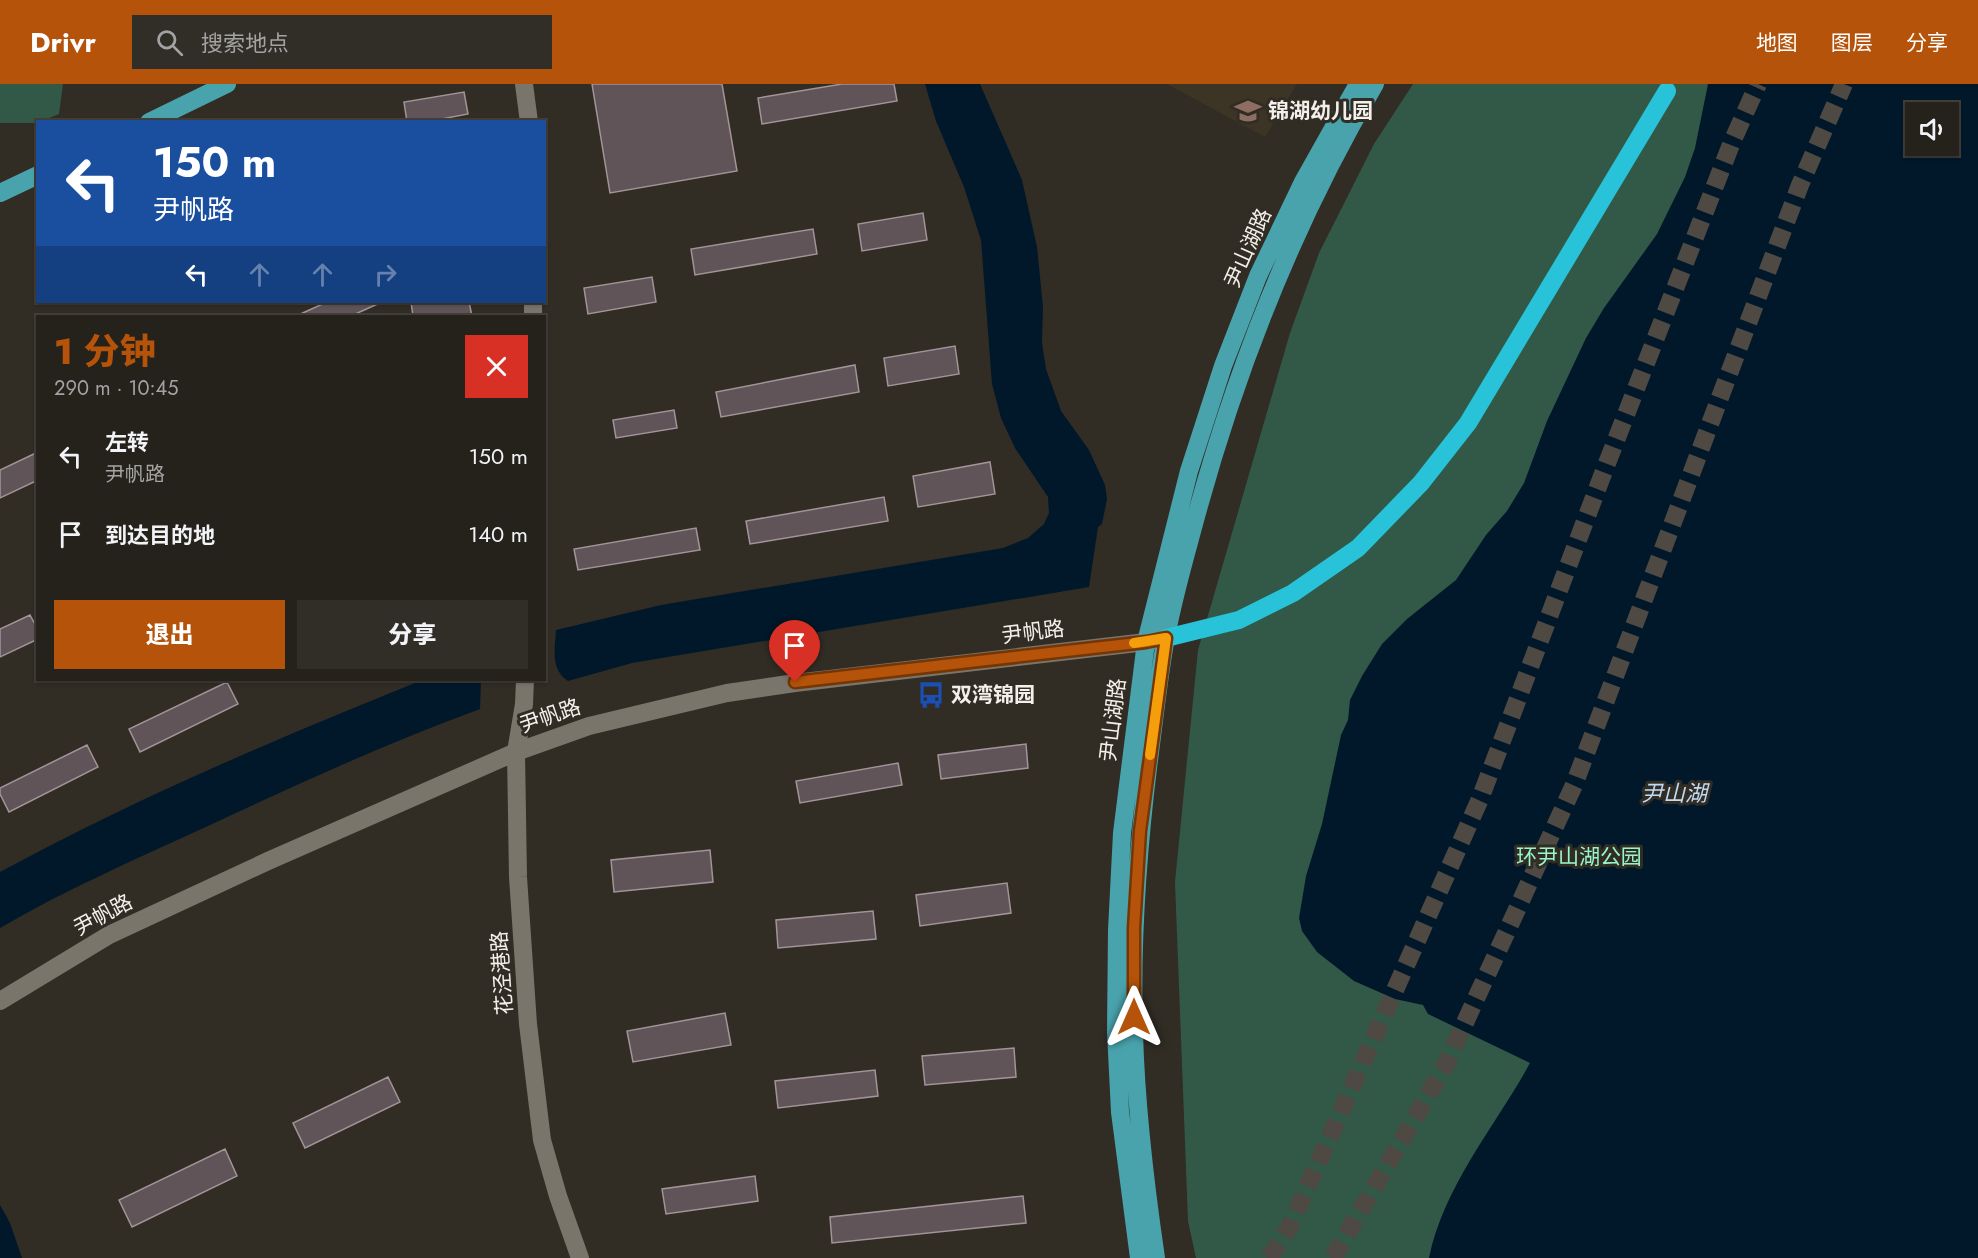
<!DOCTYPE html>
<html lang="zh">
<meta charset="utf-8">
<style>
:root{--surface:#25211b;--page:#312e28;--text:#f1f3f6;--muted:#a3a3a3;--line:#423e3a;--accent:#b45309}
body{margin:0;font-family:Jost,"Noto Sans SC",sans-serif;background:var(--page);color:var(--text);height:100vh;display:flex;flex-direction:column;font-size:22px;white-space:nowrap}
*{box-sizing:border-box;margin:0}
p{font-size:20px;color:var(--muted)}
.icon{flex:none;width:33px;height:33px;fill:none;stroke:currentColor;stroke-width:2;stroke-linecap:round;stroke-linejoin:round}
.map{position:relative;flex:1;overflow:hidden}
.drawer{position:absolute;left:36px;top:231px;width:510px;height:366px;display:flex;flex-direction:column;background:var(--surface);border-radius:0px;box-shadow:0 2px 4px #0004,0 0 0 2px var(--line)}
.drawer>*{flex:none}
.hud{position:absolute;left:36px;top:36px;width:510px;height:183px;border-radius:0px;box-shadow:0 2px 4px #0004,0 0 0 2px var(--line);background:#1a4fa0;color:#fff;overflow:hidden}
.buttons{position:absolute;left:1905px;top:18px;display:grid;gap:12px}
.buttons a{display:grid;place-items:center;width:54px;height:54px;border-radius:0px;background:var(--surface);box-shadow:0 2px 4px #0004,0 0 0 2px var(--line);font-size:30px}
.pin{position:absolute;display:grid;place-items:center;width:51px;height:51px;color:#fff;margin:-62px -26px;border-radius:50% 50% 50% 0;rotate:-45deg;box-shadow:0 0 6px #0007}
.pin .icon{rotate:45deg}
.me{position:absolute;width:66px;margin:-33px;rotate:0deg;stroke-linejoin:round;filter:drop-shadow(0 0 4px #0008)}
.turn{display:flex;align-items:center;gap:21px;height:126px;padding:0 18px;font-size:27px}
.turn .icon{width:78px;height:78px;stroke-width:2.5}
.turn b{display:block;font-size:42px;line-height:51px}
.lanes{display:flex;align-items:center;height:57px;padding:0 18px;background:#0003;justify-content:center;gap:30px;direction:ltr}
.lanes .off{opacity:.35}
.round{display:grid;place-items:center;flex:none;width:63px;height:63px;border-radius:0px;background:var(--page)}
.summary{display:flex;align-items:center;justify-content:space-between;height:102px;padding:0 18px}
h1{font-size:36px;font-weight:800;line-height:45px;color:var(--accent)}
.action{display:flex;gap:12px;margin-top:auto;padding:12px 18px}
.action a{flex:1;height:69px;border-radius:0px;background:var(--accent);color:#fff;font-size:24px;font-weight:800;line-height:69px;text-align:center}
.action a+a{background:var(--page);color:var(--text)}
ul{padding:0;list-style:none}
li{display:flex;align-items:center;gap:18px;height:78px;padding:0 18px}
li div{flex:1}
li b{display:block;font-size:22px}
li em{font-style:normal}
header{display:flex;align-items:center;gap:36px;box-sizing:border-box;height:84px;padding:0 30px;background:var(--accent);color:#fff}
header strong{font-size:28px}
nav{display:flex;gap:33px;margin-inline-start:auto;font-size:21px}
.search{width:420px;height:54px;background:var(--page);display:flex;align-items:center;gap:15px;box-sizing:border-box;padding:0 21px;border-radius:0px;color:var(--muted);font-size:22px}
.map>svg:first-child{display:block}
.built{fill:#3c3526}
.green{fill:#325947;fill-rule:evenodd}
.water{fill:#01182b;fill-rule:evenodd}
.building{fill:#605458;stroke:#a29599;stroke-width:1.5}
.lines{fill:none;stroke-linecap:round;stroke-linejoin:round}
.highway-tunnel{stroke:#4e4942;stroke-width:18;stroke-dasharray:18 9;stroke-linecap:butt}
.minor{stroke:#7a756b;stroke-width:18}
.major{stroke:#49a3ad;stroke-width:18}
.highway{stroke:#28c2d9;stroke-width:18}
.route-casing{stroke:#753606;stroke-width:15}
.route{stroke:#b45309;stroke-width:10}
.slow{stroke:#f59e0b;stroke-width:10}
.labels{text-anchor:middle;stroke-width:6;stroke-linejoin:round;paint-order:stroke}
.poi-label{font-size:21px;font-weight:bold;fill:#f3f0eb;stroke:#312c24;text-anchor:start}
.street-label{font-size:21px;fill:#f3f0eb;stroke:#312c24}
.park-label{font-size:21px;fill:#97f6c9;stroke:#312c24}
.water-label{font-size:22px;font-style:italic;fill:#bfdaf2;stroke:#312c24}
</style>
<header>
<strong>Drivr</strong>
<div class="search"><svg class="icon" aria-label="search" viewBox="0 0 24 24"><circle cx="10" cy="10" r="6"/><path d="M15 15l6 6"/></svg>搜索地点</div>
<nav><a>地图</a><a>图层</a><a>分享</a></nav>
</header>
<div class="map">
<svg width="1978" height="1174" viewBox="0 0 1978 1174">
<rect width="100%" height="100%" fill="#312c24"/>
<path class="built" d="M1167,0H1297L1265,53Z"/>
<path class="green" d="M0,0H63L59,30L42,37L38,38L37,39H0Z
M1413,0H1978V1174H1196L1188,1137L1175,798L1198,566L1290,249L1319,169L1374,60ZM1916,28H1948V62H1916Z"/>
<path class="water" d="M925,0H980L1022,96L1037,163L1043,223L1042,259L1046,285L1061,327L1089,366L1105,401L1107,415L1102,440L1098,443L1089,503L632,579L568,597C550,586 555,564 556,546L661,521L1003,464L1028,454L1044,440L1049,429L1048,413L1015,364L1001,334L992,300L981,156L964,103L936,37Z
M1708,0H1978V1174H1429C1444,1101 1495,1043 1530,979L1428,930L1423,921L1395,915L1354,897L1317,868L1302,847L1299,834L1306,792L1322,740L1341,651L1348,636L1350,616L1362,592L1382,560L1407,535L1456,496L1486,451L1507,427L1524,399L1547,337L1586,254L1604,224L1657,150L1685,93L1695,64ZM1948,28V62H1916V28Z
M422,596H481L480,625C387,659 298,700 208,742C138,774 67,805 0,844V788C136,714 279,654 422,596Z
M0,1121L10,1139L22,1174H0Z"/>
<path class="building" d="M592,0H722L737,87L610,109Z
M842,0H894L897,17L762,40L758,14Z
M464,8L468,30L426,38H407L404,18Z
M923,129L927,156L862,167L858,140Z
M813,145L817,170L695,191L691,165Z
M652,193L656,218L588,230L584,204Z
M327,218H382L351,232H296Z
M411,218H469L472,232H413Z
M955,262L959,290L888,302L884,274Z
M855,281L859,308L721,333L716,308Z
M674,326L677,344L616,354L613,336Z
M38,368V396L0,414V386Z
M990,378L995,410L918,423L913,392Z
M884,413L888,437L750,460L746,437Z
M696,444L700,466L578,486L574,465Z
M30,531L38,546V555L0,573V545Z
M227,598L238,620L140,668L129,645Z
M1026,660L1028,684L941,695L938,671Z
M87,661L98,683L9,728L0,710V704Z
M898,679L902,701L800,719L796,697Z
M710,766L713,798L614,808L611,776Z
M1007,799L1011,829L920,842L916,811Z
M873,827L876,855L778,864L776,836Z
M725,929L731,961L633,978L627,947Z
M1014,964L1016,993L925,1001L922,972Z
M875,986L878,1012L778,1024L775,997Z
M388,993L400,1018L305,1064L293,1039Z
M225,1065L237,1092L132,1143L119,1116Z
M755,1092L758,1117L666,1130L662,1105Z
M1023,1112L1026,1139L832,1159L830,1133Z"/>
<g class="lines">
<path class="highway-tunnel" d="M1269,1174L1290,1142L1480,715L1604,387L1732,58L1758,0
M1333,1174L1446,980L1574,701L1800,101L1844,0"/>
<path class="minor" d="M524,0L529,38
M533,218V232
M525,596L524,620L516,668L518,793L528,940L542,1056L558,1112L580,1174
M0,917L109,851L268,777L516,668L589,642L727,609L795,599L1146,558L1161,555"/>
<path class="major" d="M149,38L227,0
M0,109L38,91
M1139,1174L1120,1028L1116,948L1117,846L1122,749L1146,558L1189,387L1223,282L1258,192L1303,98L1358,0
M1156,1174C1145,1099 1136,1024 1134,949C1131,855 1138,761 1150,668C1155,630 1159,591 1166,553C1173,515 1184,477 1194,440C1236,284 1293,139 1375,0"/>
<path class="highway" d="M1166,554L1239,536L1293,509L1358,464L1421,399L1468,339L1667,7"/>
</g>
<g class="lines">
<defs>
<path id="route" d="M795,598L1146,558L1166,554L1140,747L1134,844V933"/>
</defs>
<use href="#route" class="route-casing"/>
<use href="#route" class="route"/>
<path class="slow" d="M1134,559L1166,554L1150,671"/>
</g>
<defs>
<symbol id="school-bare" viewBox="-9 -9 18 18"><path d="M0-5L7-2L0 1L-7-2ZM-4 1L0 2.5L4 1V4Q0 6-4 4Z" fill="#8d6e63" stroke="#312c24" stroke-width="2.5" paint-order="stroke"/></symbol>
<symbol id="bus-bare" viewBox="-9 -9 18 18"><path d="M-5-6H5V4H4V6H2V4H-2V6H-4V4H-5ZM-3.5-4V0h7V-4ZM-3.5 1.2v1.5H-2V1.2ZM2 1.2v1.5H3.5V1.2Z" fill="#1a4fb4" stroke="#312c24" stroke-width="2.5" paint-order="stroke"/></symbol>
</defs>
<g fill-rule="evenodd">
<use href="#school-bare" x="1229" y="8" width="38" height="38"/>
<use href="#bus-bare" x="912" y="592" width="38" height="38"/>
</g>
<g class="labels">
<g class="poi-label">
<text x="1268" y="34">锦湖幼儿园</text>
<text x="951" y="618">双湾锦园</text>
</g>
<g class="street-label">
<text transform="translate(1248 164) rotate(-66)" y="7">尹山湖路</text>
<text transform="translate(1033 548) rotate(-7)" y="7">尹帆路</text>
<text transform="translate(550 632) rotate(-19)" y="7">尹帆路</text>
<text transform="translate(1113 636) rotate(-83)" y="7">尹山湖路</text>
<text transform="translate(103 831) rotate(-28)" y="7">尹帆路</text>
<text transform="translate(502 889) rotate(-94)" y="7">花泾港路</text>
</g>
<g class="park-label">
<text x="1579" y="780">环尹山湖公园</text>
</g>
<g class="water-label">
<text x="1674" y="717">尹山湖</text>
</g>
</g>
</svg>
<div class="buttons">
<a><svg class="icon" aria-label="sound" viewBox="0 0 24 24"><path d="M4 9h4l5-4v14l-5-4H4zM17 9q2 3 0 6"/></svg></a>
</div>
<div class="pin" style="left:795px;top:598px;background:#d93025"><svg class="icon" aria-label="arrive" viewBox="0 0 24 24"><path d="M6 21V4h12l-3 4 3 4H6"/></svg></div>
<svg class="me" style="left:1134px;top:933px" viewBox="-20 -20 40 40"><path d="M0-17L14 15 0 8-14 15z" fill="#b45309" stroke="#fff" stroke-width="4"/></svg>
<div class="hud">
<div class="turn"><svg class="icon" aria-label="left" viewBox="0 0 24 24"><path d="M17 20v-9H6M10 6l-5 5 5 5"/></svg><div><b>150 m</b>尹帆路</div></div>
<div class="lanes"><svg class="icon" aria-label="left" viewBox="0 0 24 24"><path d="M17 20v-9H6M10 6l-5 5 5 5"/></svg><svg class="icon off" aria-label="ahead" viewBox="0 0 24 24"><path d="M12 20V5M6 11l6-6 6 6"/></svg><svg class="icon off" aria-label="ahead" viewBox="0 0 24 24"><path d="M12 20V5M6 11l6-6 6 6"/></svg><svg class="icon off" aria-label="right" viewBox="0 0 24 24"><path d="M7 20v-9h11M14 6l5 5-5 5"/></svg></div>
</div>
<section class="drawer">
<div class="summary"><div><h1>1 分钟</h1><p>290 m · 10:45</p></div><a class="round" style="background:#d93025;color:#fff"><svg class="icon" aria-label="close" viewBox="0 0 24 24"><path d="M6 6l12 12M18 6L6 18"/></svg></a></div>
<ul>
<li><svg class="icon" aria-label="left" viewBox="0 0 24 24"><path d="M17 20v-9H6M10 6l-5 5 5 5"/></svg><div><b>左转</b><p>尹帆路</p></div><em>150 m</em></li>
<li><svg class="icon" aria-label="arrive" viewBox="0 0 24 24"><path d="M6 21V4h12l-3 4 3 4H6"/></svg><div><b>到达目的地</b></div><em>140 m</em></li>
</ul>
<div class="action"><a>退出</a><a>分享</a></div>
</section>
</div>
